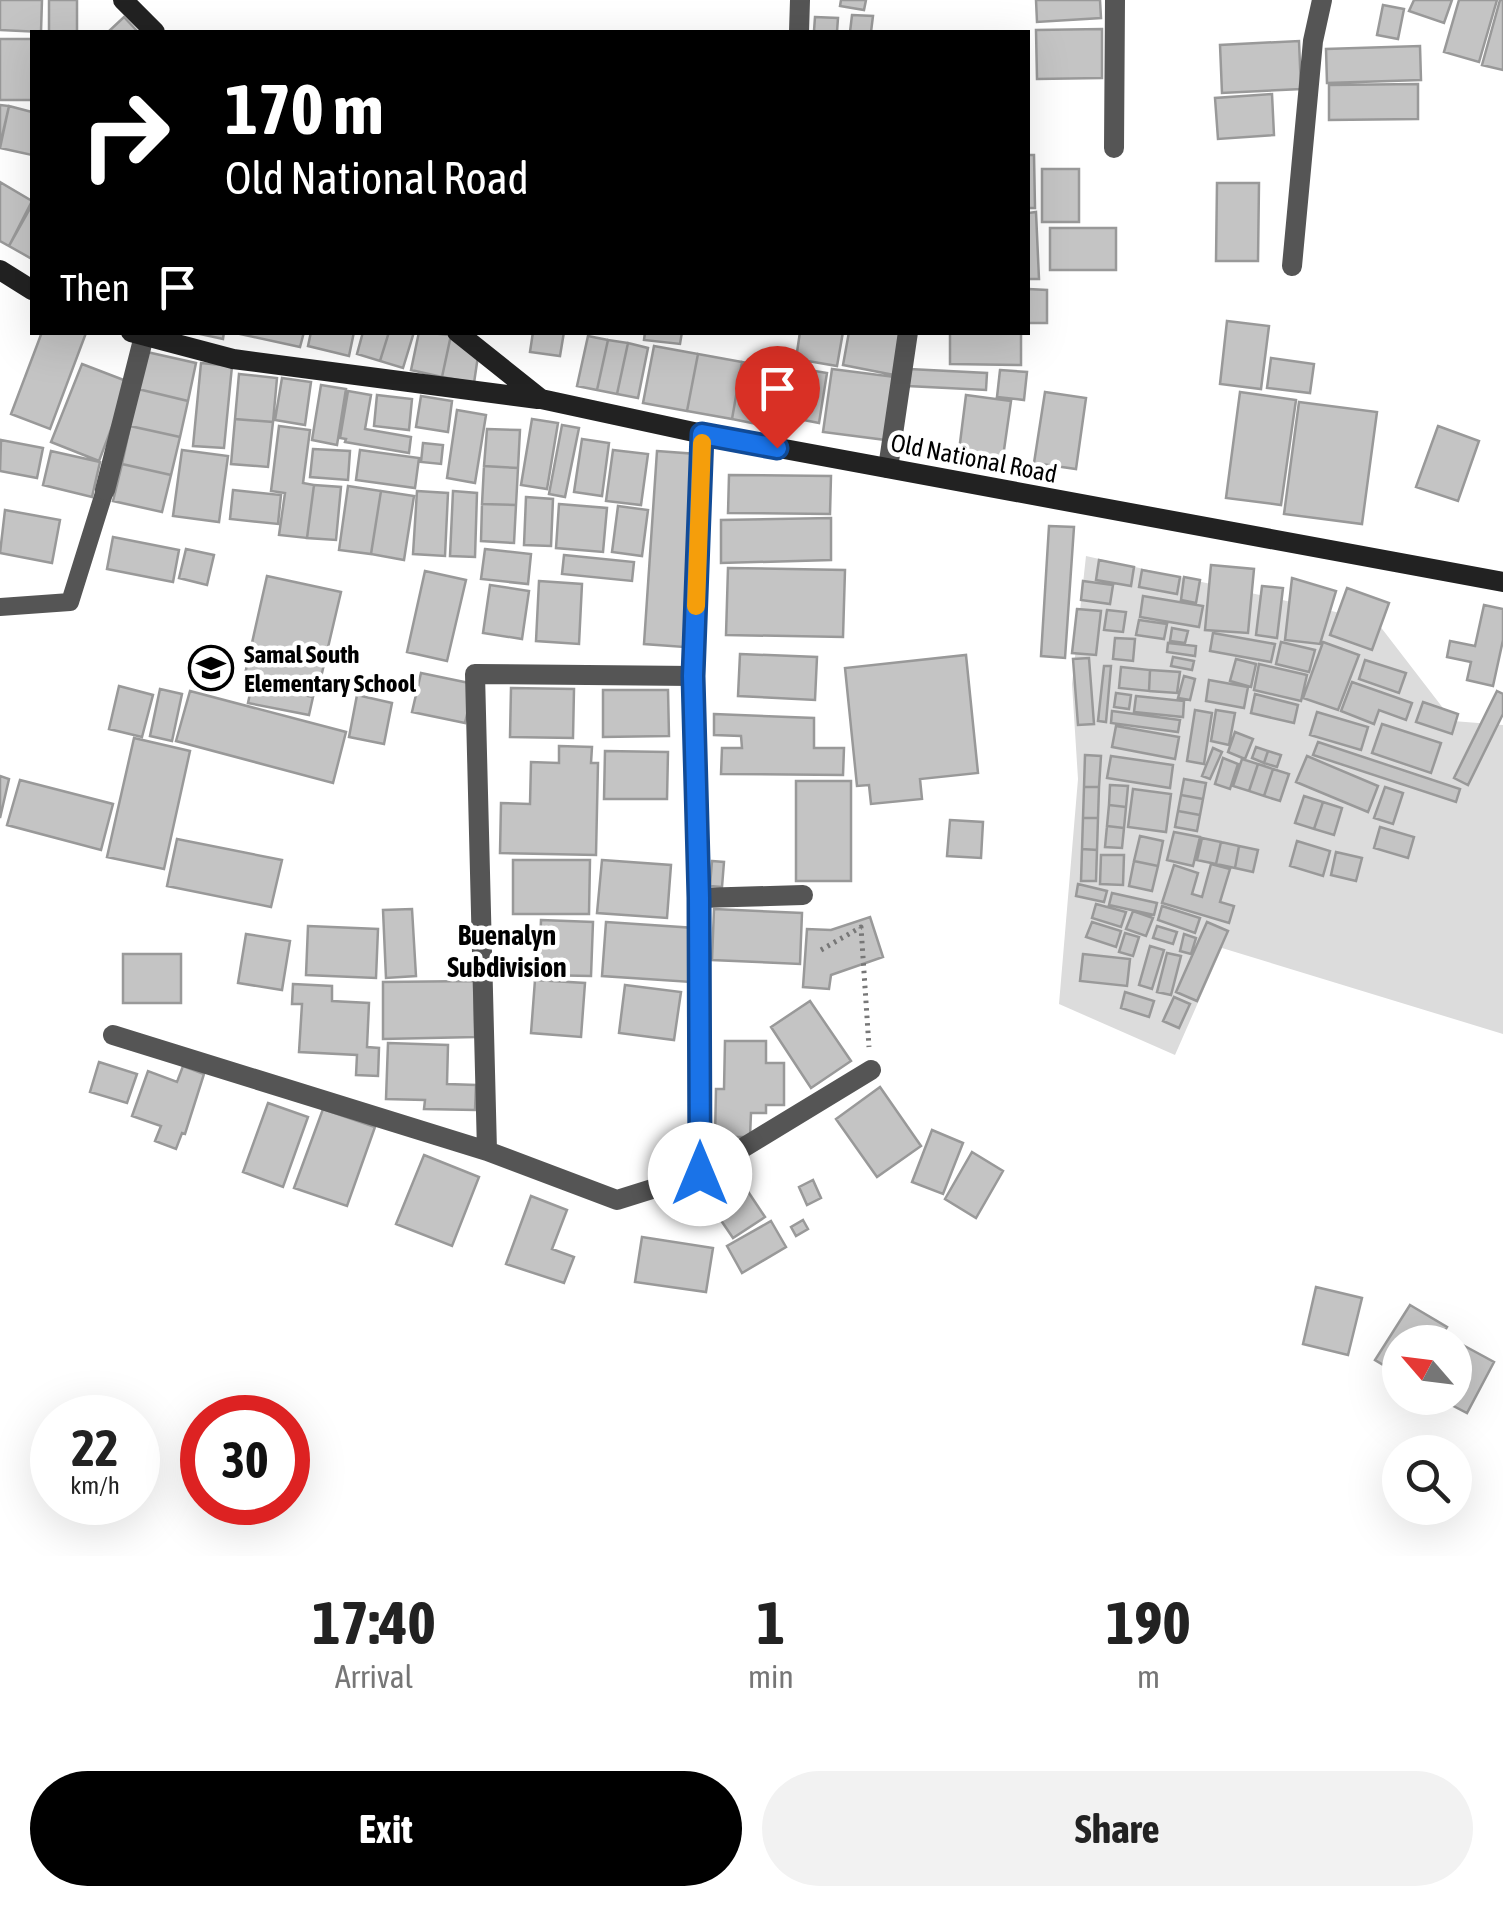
<!DOCTYPE html>
<style>
:root{--surface:#fff;--page:#f2f2f2;--text:#222;--muted:#767676;--accent:#000}
body{margin:0;font-family:"Asap Condensed",sans-serif;background:var(--page);color:var(--text);height:100vh;display:flex;flex-direction:column;font-size:38px;white-space:nowrap}
*{box-sizing:border-box;margin:0}
p{font-size:32px;color:var(--muted)}
.icon{flex:none;width:55px;height:55px;fill:none;stroke:currentColor;stroke-width:2;stroke-linecap:round;stroke-linejoin:round}
.map{position:relative;height:1556px;overflow:hidden}
.panel{display:flex;flex-direction:column;background:var(--surface);flex:1}
.panel>*{flex:none}
.hud{position:absolute;left:30px;top:30px;width:1000px;height:305px;border-radius:0px;box-shadow:0 10px 40px #0002;background:#000;color:#fff;overflow:hidden}
.needle{width:65px;rotate:298deg}
.buttons{position:absolute;left:1382px;top:1325px;display:grid;gap:20px}
.buttons a{display:grid;place-items:center;width:90px;height:90px;border-radius:50%;background:var(--surface);box-shadow:0 10px 40px #0002;font-size:50px}
.speed{position:absolute;left:30px;top:1395px;display:flex;gap:20px;font-size:50px;font-weight:700;text-align:center}
.speed>*{display:grid;place-content:center;width:130px;height:130px;border-radius:50%;background:var(--surface);box-shadow:0 10px 40px #0002;line-height:1}
.speed small{font-size:25px;font-weight:400}
.speed .limit{border:15px solid #d22;background:#fff;color:#111}
.pin{position:absolute;display:grid;place-items:center;width:85px;height:85px;color:#fff;margin:-102px -42px;border-radius:50% 50% 50% 0;rotate:-45deg;box-shadow:0 0 10px #0007}
.pin .icon{rotate:45deg}
.me{position:absolute;width:110px;margin:-55px;rotate:0deg;stroke-linejoin:round;filter:drop-shadow(0 0 8px #0008)}
.turn{display:flex;align-items:center;gap:35px;height:210px;padding:0 30px;font-size:45px}
.turn .icon{width:130px;height:130px;stroke-width:2.5}
.turn b{display:block;font-size:70px;line-height:85px}
.then{display:flex;align-items:center;height:95px;padding:0 30px;background:#0003;gap:20px;font-size:38px}
.eta{display:flex;justify-content:space-evenly;align-items:center;height:170px;text-align:center}
.eta b{font-size:60px;font-weight:700;line-height:70px}
.primary-button{display:flex;gap:20px;margin-top:auto;padding:20px 30px}
.primary-button a{flex:1;height:115px;border-radius:60px;background:var(--accent);color:#fff;font-size:40px;font-weight:700;line-height:115px;text-align:center}
.primary-button a+a{background:var(--page);color:var(--text)}
.map>svg:first-child{display:block}
.green{fill:#dcdcdc}
.building{fill:#c4c4c4;stroke:#999;stroke-width:2.5}
.lines{fill:none;stroke-linecap:round;stroke-linejoin:round}
.path{stroke:#777;stroke-width:5;stroke-dasharray:2.5 5;stroke-linecap:butt}
.lane{stroke:#555;stroke-width:18}
.street{stroke:#555;stroke-width:20}
.secondary{stroke:#222;stroke-width:20}
.route-casing{stroke:#114b97;stroke-width:25}
.route{stroke:#1a73e8;stroke-width:18}
.slow{stroke:#f59e0b;stroke-width:18}
.labels{text-anchor:middle;stroke-width:9;stroke-linejoin:round;paint-order:stroke}
.street-label{font-size:25px;fill:#000;stroke:#fff}
.poi-label{font-size:25px;font-weight:bold;fill:#000;stroke:#fff;text-anchor:start}
.neighbourhood-label{font-size:28px;font-weight:bold;fill:#000;stroke:#fff}
</style>
<div class="map">
<svg width="1503" height="1556" viewBox="0 0 1503 1556">
<rect width="100%" height="100%" fill="#fff"/>
<path class="green" d="M1086,556L1376,621L1453,721L1503,725V1034L1222,948L1175,1055L1059,1004L1078,779L1072,684Z"/>
<path class="building" d="M0,0H42L41,32L0,30Z
M49,0H77V32H49Z
M841,0H866L864,10L840,6Z
M1036,0H1100L1101,18L1037,22Z
M1414,0H1452L1444,23L1409,11Z
M1459,0H1497L1479,62L1444,52Z
M1500,0H1503V70L1482,65Z
M1383,5L1404,9L1398,39L1377,35Z
M852,15L873,16L871,32H850Z
M124,17L138,32H108Z
M815,17L838,18L837,32L814,31Z
M1102,29V78L1037,79L1036,30Z
M0,39H32V100H0Z
M1299,41L1301,89L1222,93L1220,45Z
M1420,46L1421,80L1327,83L1326,49Z
M1418,84V119L1329,120V85Z
M1272,94L1274,135L1218,139L1215,98Z
M0,105L9,106L0,145Z
M9,106L32,112V155L0,148Z
M1028,155H1034L1035,208H1028Z
M1042,169H1079V222H1042Z
M0,182L32,201L9,246L0,241Z
M1217,183H1259L1258,261H1216Z
M32,205V259L9,246Z
M1036,212L1039,279H1028V213Z
M1050,228H1116V270H1050Z
M1028,289L1047,290V323H1028Z
M1227,321L1269,326L1261,389L1220,384Z
M42,332L86,333L50,429L11,414Z
M191,332H224L223,339Z
M231,332H304L300,347Z
M311,332H354L349,356L308,346Z
M363,332H389L380,361L357,354Z
M389,332H414L403,368L380,361Z
M419,332L451,335L442,377L411,370Z
M533,332H564L560,356L530,352Z
M645,332H682L680,344L644,340Z
M800,332H843L837,366L796,359Z
M849,332H903L894,375L843,365Z
M950,332H1021V365L950,364Z
M451,335L478,356L474,383L442,377Z
M588,336L608,340L597,390L577,386Z
M608,340L628,343L617,394L597,390Z
M628,343L648,348L638,398L617,394Z
M654,346L698,354L687,411L643,403Z
M147,352L196,363L188,401L138,389Z
M698,354L742,362L732,419L687,411Z
M1271,358L1314,364L1310,393L1267,388Z
M742,362L787,370L776,428L732,419Z
M201,363L232,366L224,448L193,446Z
M82,364L129,382L99,461L51,442Z
M797,368L827,373L819,423L788,417Z
M832,369L895,377L886,440L823,432Z
M909,369L987,373L986,390L908,386Z
M1000,370L1027,372L1024,400L997,397Z
M239,374L277,378L273,422L235,419Z
M282,378L311,382L305,425L275,420Z
M321,385L346,389L337,445L312,440Z
M138,389L188,401L180,437L130,426Z
M348,391L371,395L365,429L411,437L409,453L345,442L346,439L340,438Z
M1045,392L1086,398L1076,469L1034,463Z
M1240,392L1296,400L1281,505L1226,498Z
M377,395L412,399L409,430L374,426Z
M966,395L1011,401L1003,457L959,451Z
M421,396L452,401L448,432L416,427Z
M1299,402L1377,412L1362,524L1284,514Z
M457,410L486,415L475,483L447,478Z
M235,419L273,422L268,467L231,464Z
M532,419L558,423L547,489L521,485Z
M562,425L579,428L565,497L549,494Z
M130,426L180,437L171,475L122,464Z
M279,426L310,430L303,483L314,485L307,538L279,535L285,493L271,491Z
M1438,426L1479,441L1458,501L1416,487Z
M487,429L520,430L518,468L484,466Z
M582,439L609,443L602,496L574,492Z
M1,440L43,448L37,478L0,471Z
M423,443L443,445L441,464L421,462Z
M313,449L350,451L348,480L310,477Z
M182,450L228,456L219,522L173,516Z
M360,450L419,458L415,488L356,480Z
M613,450L648,454L641,505L606,501Z
M51,451L100,462L92,497L43,485Z
M657,451L697,454L684,647L644,644Z
M122,464L171,475L162,512L113,501Z
M484,466L518,468L516,505L482,504Z
M729,475L831,476L830,514L728,513Z
M314,485L341,487L336,540L307,538Z
M348,486L381,491L371,554L339,550Z
M233,490L281,495L278,524L230,519Z
M381,491L414,496L404,560L371,554Z
M417,491L448,493L445,556L413,554Z
M453,491L477,493L475,557L450,556Z
M526,497L553,499L551,546L524,545Z
M482,504L516,505L514,543L481,541Z
M559,504L607,508L603,552L556,548Z
M618,506L648,510L642,556L612,552Z
M5,510L60,520L52,563L0,553Z
M831,518V560L721,563V520Z
M1049,526L1074,527L1065,658L1041,656Z
M113,537L179,550L173,582L107,569Z
M186,549L214,555L207,585L179,578Z
M485,549L531,554L528,584L481,579Z
M564,555L634,562L632,581L562,574Z
M1099,560L1134,567L1131,586L1096,580Z
M1211,565L1254,569L1248,633L1205,630Z
M728,568L845,570L843,637L726,635Z
M1142,570L1180,577L1177,594L1139,587Z
M425,571L466,580L447,661L407,652Z
M267,576L341,592L318,690L245,674Z
M1184,577L1200,580L1196,603L1181,600Z
M1292,578L1336,591L1320,644L1285,640Z
M539,581L582,584L579,644L536,641Z
M1083,581L1113,585L1110,604L1081,600Z
M490,585L529,591L522,639L483,633Z
M1262,586L1283,588L1277,638L1256,635Z
M1347,588L1389,603L1372,650L1330,635Z
M1143,596L1203,606L1199,627L1140,617Z
M1484,605L1503,609V640L1493,686L1467,680L1471,662L1447,657L1450,641L1475,646Z
M1077,609L1101,611L1096,655L1072,653Z
M1107,610L1126,612L1123,632L1104,630Z
M1139,620L1167,624L1164,639L1136,635Z
M1172,628L1188,631L1185,643L1170,641Z
M1213,633L1275,644L1271,662L1210,651Z
M1115,638L1135,639L1133,661L1113,659Z
M1281,642L1315,650L1309,672L1276,664Z
M1323,642L1359,655L1338,710L1303,698Z
M1168,643L1196,646L1195,656L1167,652Z
M740,654L817,657L815,700L738,696Z
M966,655L978,773L920,779L922,799L871,804L869,785L857,786L845,668Z
M1173,657L1194,661L1192,670L1171,666Z
M1089,658L1094,724L1078,725L1073,659Z
M1236,659L1256,664L1251,687L1230,681Z
M1365,660L1406,673L1399,693L1359,679Z
M1259,664L1307,675L1301,701L1254,690Z
M1104,666H1111L1106,722L1098,721Z
M1121,667L1150,670L1149,691L1119,688Z
M1150,670L1180,672L1177,693L1149,691Z
M421,673L474,684L465,723L412,712Z
M1184,676L1195,679L1190,700L1178,698Z
M1209,680L1248,687L1244,708L1206,701Z
M1352,682L1412,703L1406,720L1379,710L1374,724L1341,711Z
M252,684L313,697L309,715L248,703Z
M119,686L153,695L142,737L109,729Z
M511,688L574,689L573,738L510,737Z
M160,689L182,694L172,741L150,736Z
M603,690H668L669,736L603,737Z
M190,691L346,732L333,783L176,741Z
M1497,691L1503,694V714L1468,785L1454,778Z
M1116,693L1131,695L1129,709L1114,707Z
M1255,694L1298,705L1294,723L1251,713Z
M357,695L392,703L384,744L349,737Z
M1136,696L1184,701L1183,717L1134,712Z
M1423,702L1458,714L1452,734L1416,722Z
M1195,710L1212,713L1204,764L1187,761Z
M1216,710L1235,713L1229,745L1211,741Z
M1112,711L1180,720L1178,732L1111,723Z
M1317,712L1368,727L1361,750L1310,735Z
M714,714L814,718V748H844L843,775L721,774L722,748H742L741,736L714,735Z
M1382,724L1441,743L1431,773L1372,753Z
M1116,726L1179,737L1175,759L1112,747Z
M1235,732L1253,739L1245,759L1228,752Z
M134,738L190,751L164,869L107,857Z
M1318,742L1460,789L1456,802L1313,755Z
M559,746L592,747L591,763H598L596,855L500,853L501,803L530,804L531,762L559,763Z
M1256,747L1268,751L1264,763L1252,758Z
M1213,748L1222,752L1210,779L1202,776Z
M605,751L668,752L667,799H604Z
M1268,751L1281,755L1277,767L1264,763Z
M1085,755L1101,756L1099,787H1084Z
M1111,756L1173,765L1170,788L1107,778Z
M1307,756L1378,786L1368,812L1296,782Z
M1223,758L1238,764L1230,789L1215,784Z
M1242,759L1258,764L1249,791L1233,786Z
M1258,764L1273,769L1264,796L1249,791Z
M1273,769L1289,774L1280,801L1264,796Z
M0,776L9,779L0,818Z
M1184,779L1206,783L1203,799L1181,795Z
M20,780L113,804L101,850L7,825Z
M796,781H851V881H796Z
M1110,785L1128,786L1126,807L1109,805Z
M1084,787H1099L1098,818H1083Z
M1385,787L1403,793L1393,824L1374,818Z
M1133,789L1171,794L1166,832L1128,827Z
M1181,795L1203,799L1200,815L1178,811Z
M1304,796L1323,802L1314,829L1295,823Z
M1323,802L1342,808L1334,835L1314,829Z
M1109,805L1126,807L1124,828L1107,826Z
M1178,811L1200,815L1197,831L1175,827Z
M1083,818H1098L1097,850L1082,849Z
M950,820L983,822L981,858L947,856Z
M1107,826L1124,828L1122,848L1105,847Z
M1380,827L1414,837L1408,858L1374,848Z
M1174,832L1200,837L1193,866L1167,860Z
M1140,836L1163,841L1158,866L1134,861Z
M1202,838L1221,842L1216,864L1197,860Z
M177,839L282,860L271,907L167,886Z
M1297,841L1330,851L1323,876L1290,866Z
M1221,842L1239,846L1235,868L1216,864Z
M1239,846L1258,850L1253,872L1235,868Z
M1082,849L1097,850L1096,881H1081Z
M1336,852L1362,858L1356,881L1331,875Z
M1101,855H1124L1123,885L1100,884Z
M513,860H590L589,914H513Z
M602,860L671,865L667,918L597,913Z
M712,861L724,862L722,887L710,886Z
M1134,861L1158,866L1152,891L1129,886Z
M1211,864L1230,869L1220,902L1234,906L1229,923L1162,903L1174,865L1198,873L1192,894L1202,897Z
M1078,884L1107,891L1104,902L1076,896Z
M1112,893L1157,903L1154,915L1109,905Z
M1096,904L1126,912L1121,927L1092,918Z
M1162,906L1200,918L1195,933L1158,920Z
M412,909L416,976L386,978L383,910Z
M714,909L802,913L800,964L712,960Z
M1133,911L1153,918L1146,936L1126,929Z
M870,917L883,957L831,975L829,989L803,987L807,929L831,930Z
M541,920L593,922L591,976L539,975Z
M606,922L695,928L691,982L602,976Z
M1092,922L1121,931L1116,947L1086,937Z
M1207,922L1228,931L1197,1001L1176,992Z
M308,926L378,929L376,978L306,975Z
M1157,926L1177,932L1173,944L1153,938Z
M1125,933L1139,937L1133,956L1119,952Z
M246,934L290,941L282,990L238,983Z
M1184,934L1196,938L1191,954L1180,951Z
M1150,946L1164,950L1152,989L1139,985Z
M1167,953L1181,956L1171,995L1157,992Z
M123,954H181V1003H123Z
M1083,954L1130,959L1127,986L1080,981Z
M535,980L585,983L581,1037L531,1033Z
M474,981L475,1037L383,1039V982Z
M293,984L332,986V1001L369,1003L367,1047L379,1048L378,1076L356,1075L357,1055L299,1052L302,1004H292Z
M625,985L681,992L674,1040L619,1033Z
M1125,992L1154,1001L1149,1017L1121,1008Z
M1174,997L1190,1004L1179,1028L1163,1021Z
M810,1001L851,1061L811,1088L771,1027Z
M725,1041H766V1063H784V1105H766V1113H751L750,1137H715L716,1089H724Z
M388,1043L448,1045L447,1084L476,1085L475,1110L424,1109L425,1100L386,1099Z
M99,1062L137,1074L127,1103L90,1092Z
M183,1066L204,1074L185,1134L182,1133L176,1149L155,1141L161,1126L132,1116L148,1071L177,1082Z
M880,1087L921,1146L877,1177L836,1119Z
M268,1103L308,1117L283,1187L243,1172Z
M323,1109L375,1127L347,1206L294,1188Z
M932,1130L963,1143L943,1194L912,1182Z
M972,1152L1003,1171L976,1218L945,1199Z
M424,1155L479,1177L452,1246L396,1224Z
M733,1169L765,1217L733,1238L701,1191Z
M813,1180L821,1198L807,1205L799,1187Z
M688,1194L695,1211L675,1218L669,1203Z
M531,1196L567,1210L552,1249L574,1257L564,1283L506,1264Z
M803,1220L808,1229L796,1236L791,1227Z
M771,1221L786,1247L742,1273L727,1246Z
M642,1237L713,1248L706,1292L635,1282Z
M1316,1287L1362,1298L1348,1355L1303,1344Z
M1410,1305L1447,1327L1438,1342H1400V1375L1375,1360Z
M1448,1337L1494,1362L1467,1413L1438,1398H1455V1342H1445Z"/>
<g class="lines">
<path class="path" d="M821,950L861,927L869,1047"/>
<path class="lane" d="M0,607L70,602L105,490"/>
<path class="street" d="M799,32L800,0
M1114,148L1115,0
M1292,266L1313,41L1322,0
M888,468L908,332
M105,490L144,336
M699,898L803,895
M113,1035L487,1151L617,1200L700,1174L871,1070
M487,1151L475,674L693,676
M700,1174L699,898L693,676L703,434"/>
<path class="secondary" d="M123,0L155,32
M0,270L32,290
M131,332L233,359L538,399
M457,332L541,399L703,434L1503,582"/>
</g>
<g class="lines">
<defs>
<path id="route" d="M700,1174L699,898L693,676L702,434L777,448"/>
</defs>
<use href="#route" class="route-casing"/>
<use href="#route" class="route"/>
<path class="slow" d="M696,606L702,443"/>
</g>
<defs>
<symbol id="school-ring" viewBox="-11 -11 22 22"><circle r="9.5" fill="#fff" stroke="#000" stroke-width="1.5"/><path d="M0-5L7-2L0 1L-7-2ZM-4 1L0 2.5L4 1V4Q0 6-4 4Z" fill="#000"/></symbol>
</defs>
<g fill-rule="evenodd">
<use href="#school-ring" x="186" y="643" width="50" height="50"/>
</g>
<g class="labels">
<g class="street-label">
<text transform="translate(974 458) rotate(11)" y="9">Old National Road</text>
</g>
<g class="poi-label">
<text x="244" y="663">Samal South<tspan x="244" dy="29">Elementary School</tspan></text>
</g>
<g class="neighbourhood-label">
<text x="507" y="945">Buenalyn<tspan x="507" dy="32">Subdivision</tspan></text>
</g>
</g>
</svg>
<div class="buttons">
<a><svg class="needle" viewBox="-14 -14 28 28"><path d="M0-13l5 13h-10z" fill="#e53935"/><path d="M0 13l5-13h-10z" fill="#767676"/></svg></a>
<a><svg class="icon" aria-label="search" viewBox="0 0 24 24"><circle cx="10" cy="10" r="6"/><path d="M15 15l6 6"/></svg></a>
</div>
<div class="speed"><div>22<small>km/h</small></div><div class="limit">30</div></div>
<div class="pin" style="left:777px;top:448px;background:#d93025"><svg class="icon" aria-label="arrive" viewBox="0 0 24 24"><path d="M6 21V4h12l-3 4 3 4H6"/></svg></div>
<svg class="me" style="left:700px;top:1174px" viewBox="-20 -20 40 40"><circle r="19" fill="#fff"/><path d="M0-13L10 11 0 6-10 11z" fill="#1a73e8"/></svg>
<div class="hud">
<div class="turn"><svg class="icon" aria-label="right" viewBox="0 0 24 24"><path d="M7 20v-9h11M14 6l5 5-5 5"/></svg><div><b>170 m</b>Old National Road</div></div>
<div class="then">Then<svg class="icon" aria-label="arrive" viewBox="0 0 24 24"><path d="M6 21V4h12l-3 4 3 4H6"/></svg></div>
</div>
</div>
<section class="panel">
<div class="eta">
<div><b>17:40</b><p>Arrival</p></div>
<div><b>1</b><p>min</p></div>
<div><b>190</b><p>m</p></div>
</div>
<div class="primary-button"><a>Exit</a><a>Share</a></div>
</section>
